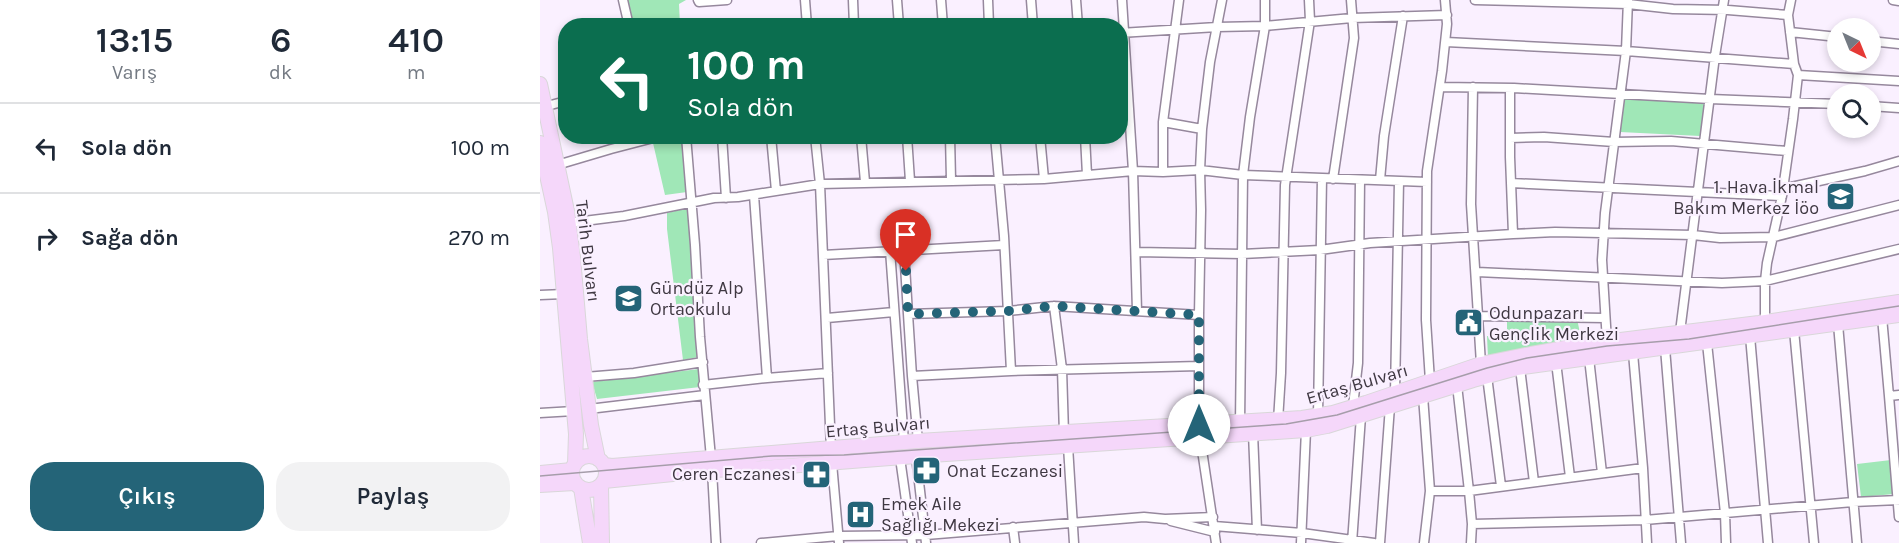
<!DOCTYPE html>
<html lang="tr">
<meta charset="utf-8">
<style>
:root{--surface:#fff;--page:#f2f2f3;--text:#1f2937;--muted:#747a83;--line:#e0e1e3;--accent:#246478}
body{margin:0;font-family:Karla,sans-serif;background:var(--page);color:var(--text);height:100vh;display:flex;flex-direction:column;font-size:22px;white-space:nowrap}
*{box-sizing:border-box;margin:0}
p{font-size:20px;color:var(--muted)}
.icon{flex:none;width:33px;height:33px;fill:none;stroke:currentColor;stroke-width:2;stroke-linecap:round;stroke-linejoin:round}
.map{position:relative;flex:1;overflow:hidden}
.panel{display:flex;flex-direction:column;background:var(--surface);width:540px}
.panel>*{flex:none}
.top-card{position:absolute;left:18px;top:18px;width:570px;height:126px;border-radius:24px;box-shadow:0 3px 9px #0003;background:#0b6e4f;color:#fff;overflow:hidden}
.needle{width:39px;rotate:137deg}
.fabs{position:absolute;left:1287px;top:18px;display:grid;gap:12px}
.fabs a{display:grid;place-items:center;width:54px;height:54px;border-radius:50%;background:var(--surface);box-shadow:0 3px 9px #0003;font-size:30px}
.pin{position:absolute;display:grid;place-items:center;width:51px;height:51px;color:#fff;margin:-62px -26px;border-radius:50% 50% 50% 0;rotate:-45deg;box-shadow:0 0 6px #0007}
.pin .icon{rotate:45deg}
.me{position:absolute;width:66px;margin:-33px;rotate:0deg;stroke-linejoin:round;filter:drop-shadow(0 0 4px #0008)}
.turn{display:flex;align-items:center;gap:21px;height:126px;padding:0 30px;font-size:27px}
.turn .icon{width:78px;height:78px;stroke-width:2.5}
.turn b{display:block;font-size:42px;line-height:51px}
.eta{display:flex;justify-content:space-evenly;align-items:center;height:102px;text-align:center}
.eta b{font-size:36px;font-weight:600;line-height:42px}
.action{display:flex;gap:12px;margin-top:auto;padding:12px 30px}
.action a{flex:1;height:69px;border-radius:24px;background:var(--accent);color:#fff;font-size:24px;font-weight:600;line-height:69px;text-align:center}
.action a+a{background:var(--page);color:var(--text)}
ul{padding:0;list-style:none}
li{display:flex;align-items:center;gap:18px;height:90px;padding:0 30px;border-top:2px solid var(--line)}
li div{flex:1}
li b{display:block;font-size:22px}
li em{font-style:normal}
main{display:flex;flex:1;min-height:0}
.map>svg:first-child{display:block}
.green{fill:#a0e7b7}
.lines{fill:none;stroke-linecap:round;stroke-linejoin:round}
.street-casing{stroke:#96889d;stroke-width:11}
.primary-casing{stroke:#d9d7d9;stroke-width:16}
.street{stroke:#fff;stroke-width:8}
.primary{stroke:#f5d7fa;stroke-width:14}
.tram{stroke:#a69daa;stroke-width:1.5}
.route{stroke:#246478;stroke-width:10;stroke-dasharray:0 18}
.labels{text-anchor:middle;stroke-width:4.5;stroke-linejoin:round;paint-order:stroke}
.poi-label{font-size:18px;fill:#3f3842;stroke:#faf0ff;text-anchor:start}
.street-label{font-size:18px;fill:#3f3842;stroke:#faf0ff}
</style>
<main>
<section class="panel">
<div class="eta">
<div><b>13:15</b><p>Varış</p></div>
<div><b>6</b><p>dk</p></div>
<div><b>410</b><p>m</p></div>
</div>
<ul>
<li><svg class="icon" aria-label="left" viewBox="0 0 24 24"><path d="M17 20v-9H6M10 6l-5 5 5 5"/></svg><div><b>Sola dön</b></div><em>100 m</em></li>
<li><svg class="icon" aria-label="right" viewBox="0 0 24 24"><path d="M7 20v-9h11M14 6l5 5-5 5"/></svg><div><b>Sağa dön</b></div><em>270 m</em></li>
</ul>
<div class="action"><a>Çıkış</a><a>Paylaş</a></div>
</section>
<div class="map">
<svg width="1359" height="543" viewBox="0 0 1359 543">
<rect width="100%" height="100%" fill="#faf0ff"/>
<path class="green" d="M85,0H146L139,4L140,26L91,25Z
M1084,96L1165,101L1160,136L1080,132Z
M139,137H142L147,192L125,195L113,143Z
M148,208L158,357L143,360L127,229V213Z
M1037,319L1042,342L948,358L947,336L967,335V320Z
M159,369L160,387L57,399L52,382Z
M1351,460L1354,494L1321,497L1317,464Z"/>
<g class="lines">
<defs>
<path id="street" d="M83,0L89,26
M158,0L159,2L187,0
M265,0L267,26
M313,0L314,26
M357,0L359,26
M401,0L403,26
M448,0L449,26
M491,0L493,26
M536,0L538,26
M582,0L593,171L597,311
M935,0L1088,4L1133,9L1188,10L1248,15
M1353,0L1359,1
M1250,32L1298,37
M580,33L677,27L725,26L812,18L907,15
M1330,41L1359,44
M906,42L1086,51L1254,64
M1258,75L1359,81
M900,87L974,88L1170,99L1298,104
M933,87L931,204L941,364
M1330,106L1359,108
M3,107L26,101
M623,122L662,129
M146,136L155,245L160,337L171,458
M182,136L186,198
M231,136L236,191
M275,136L280,184L291,449
M321,136L325,182
M367,136L370,181
M410,136L411,180
M500,136L504,179L593,171L623,172L660,170L703,175L887,182
M545,136L547,175
M970,138L1004,137L1074,142L1131,141L1247,151
M17,165L71,149L121,136
M623,172V122L639,0
M793,179L814,38L811,0
M840,180L844,136L863,16
M971,183L1242,196
M1242,189L1325,171L1359,161
M28,223L84,216L174,198L198,197L280,184L504,179
M973,234L1015,232L1153,235L1180,238L1234,237L1359,205
M364,249L368,314
M350,250L364,442
M597,252L702,254L780,250L830,243L973,234L970,157V88
M283,255L464,245
M937,272L1182,283L1225,281L1359,249
M0,295L24,294
M514,306L522,369L524,434
M659,315L661,210L660,170L662,129L670,62L682,0
M939,316L1065,318
M1342,317L1349,396
M287,318L354,312
M1225,322V281L1227,263L1242,196L1253,119L1258,75L1254,64L1248,15L1251,0
M1298,324L1317,543
M1254,330L1274,543
M1140,332L1175,56L1184,0
M1210,336L1228,543
M1067,342L1062,260L1065,213L1086,51L1088,0
M1167,343L1185,513L1186,543
M1125,348L1141,543
M1093,353L1103,468L1107,543
M1049,358L1062,473
M1016,362L1030,477
M980,368L994,482
M471,371L659,366
M372,376L368,314L468,311L514,306L659,315V425
M947,376L961,486
M45,377L94,373L163,362
M227,378L288,373
M890,381L886,320L887,171L902,71L907,24L905,0
M163,385L227,378L214,195
M855,393L859,181
M1359,395L1349,396L1359,517
M883,396L890,491L884,543
M813,406L818,363L820,180
M49,409L165,395
M0,413L34,411
M778,415L782,178
M738,421L741,373L745,185L770,21L769,0
M700,423L703,175L710,117L725,26V0
M713,433L717,530
M660,437L676,543
M378,441L372,376L471,371L464,236L455,136
M528,446L534,543
M376,456L386,543
M360,458L372,543
M292,463L299,543
M172,470L176,543
M890,491H929L917,385
M631,521L675,532
M932,524L929,491L1103,468
M674,526L762,533L834,543
M473,527L475,543
M221,543L298,536L386,535L604,517L625,519L673,517
M761,543L766,430
M812,543L821,416
M840,543L850,406
M931,543L932,524L1105,520L1313,502L1359,500"/>
<path id="primary" d="M0,84L27,211L33,257L40,339L51,425L58,459
M0,143L15,212L20,248L36,434L35,464
M32 473a17 17 0 1 1 34 0a17 17 0 1 1-34 0Z
M64,465L72,466L378,441L762,418L793,413L826,403L941,364L991,354L1048,344L1219,323L1359,302
M0,473L32,470
M64,481L172,470L222,468L376,456L766,430L787,426L933,380L977,368L1359,315
M0,485L35,483
M61,485L62,543
M41,488L50,543"/>
</defs>
<use href="#street" class="street-casing"/>
<use href="#primary" class="primary-casing"/>
<use href="#street" class="street"/>
<use href="#primary" class="primary"/>
<path class="tram" d="M0,476L232,456L304,455L746,424L797,415L947,368L987,358L1067,346L1149,339L1359,306"/>
</g>
<g class="lines">
<path class="route" d="M366,271L368,314L468,311L514,306L659,315V425"/>
</g>
<defs>
<symbol id="school-square" viewBox="-11 -11 22 22"><rect x="-9" y="-9" width="18" height="18" rx="4" fill="#246478" stroke="#faf0ff"/><path d="M0-5L7-2L0 1L-7-2ZM-4 1L0 2.5L4 1V4Q0 6-4 4Z" fill="#fff"/></symbol>
<symbol id="civic-square" viewBox="-11 -11 22 22"><rect x="-9" y="-9" width="18" height="18" rx="4" fill="#246478" stroke="#faf0ff"/><path d="M-.6-6.5H3V-4.5H.6V-3L4-1V1h2V6H-6V1h2V-1L-.6-3ZM-1.2 2.5V6h2.4V2.5Z" fill="#fff"/></symbol>
<symbol id="pharmacy-square" viewBox="-11 -11 22 22"><rect x="-9" y="-9" width="18" height="18" rx="4" fill="#246478" stroke="#faf0ff"/><path d="M-2-6h4v4h4v4h-4v4h-4v-4h-4v-4h4Z" fill="#fff"/></symbol>
<symbol id="hospital-square" viewBox="-11 -11 22 22"><rect x="-9" y="-9" width="18" height="18" rx="4" fill="#246478" stroke="#faf0ff"/><path d="M-5-5h3v3.5h4V-5h3V5h-3V1.5h-4V5h-3Z" fill="#fff"/></symbol>
</defs>
<g fill-rule="evenodd">
<use href="#school-square" x="1284" y="180" width="33" height="33"/>
<use href="#school-square" x="72" y="282" width="33" height="33"/>
<use href="#civic-square" x="912" y="306" width="33" height="33"/>
<use href="#pharmacy-square" x="370" y="454" width="33" height="33"/>
<use href="#pharmacy-square" x="260" y="458" width="33" height="33"/>
<use href="#hospital-square" x="304" y="498" width="33" height="33"/>
</g>
<g class="labels">
<g class="poi-label">
<text x="1279" y="193" text-anchor="end">1. Hava İkmal<tspan x="1279" dy="21">Bakım Merkez İöo</tspan></text>
<text x="110" y="294">Gündüz Alp<tspan x="110" dy="21">Ortaokulu</tspan></text>
<text x="949" y="319">Odunpazarı<tspan x="949" dy="21">Gençlik Merkezi</tspan></text>
<text x="407" y="477">Onat Eczanesi</text>
<text x="256" y="480" text-anchor="end">Ceren Eczanesi</text>
<text x="341" y="510">Emek Aile<tspan x="341" dy="21">Sağlığı Mekezi</tspan></text>
</g>
<g class="street-label">
<text transform="translate(48 251) rotate(83)" y="6">Tarih Bulvarı</text>
<text transform="translate(817 384) rotate(-16)" y="6">Ertaş Bulvarı</text>
<text transform="translate(338 427) rotate(-5)" y="6">Ertaş Bulvarı</text>
</g>
</g>
</svg>
<div class="fabs">
<a><svg class="needle" viewBox="-14 -14 28 28"><path d="M0-13l5 13h-10z" fill="#e53935"/><path d="M0 13l5-13h-10z" fill="#747a83"/></svg></a>
<a><svg class="icon" aria-label="search" viewBox="0 0 24 24"><circle cx="10" cy="10" r="6"/><path d="M15 15l6 6"/></svg></a>
</div>
<div class="pin" style="left:366px;top:271px;background:#d93025"><svg class="icon" aria-label="arrive" viewBox="0 0 24 24"><path d="M6 21V4h12l-3 4 3 4H6"/></svg></div>
<svg class="me" style="left:659px;top:425px" viewBox="-20 -20 40 40"><circle r="19" fill="#fff"/><path d="M0-13L10 11 0 6-10 11z" fill="#246478"/></svg>
<div class="top-card">
<div class="turn"><svg class="icon" aria-label="left" viewBox="0 0 24 24"><path d="M17 20v-9H6M10 6l-5 5 5 5"/></svg><div><b>100 m</b>Sola dön</div></div>
</div>
</div>
</main>
